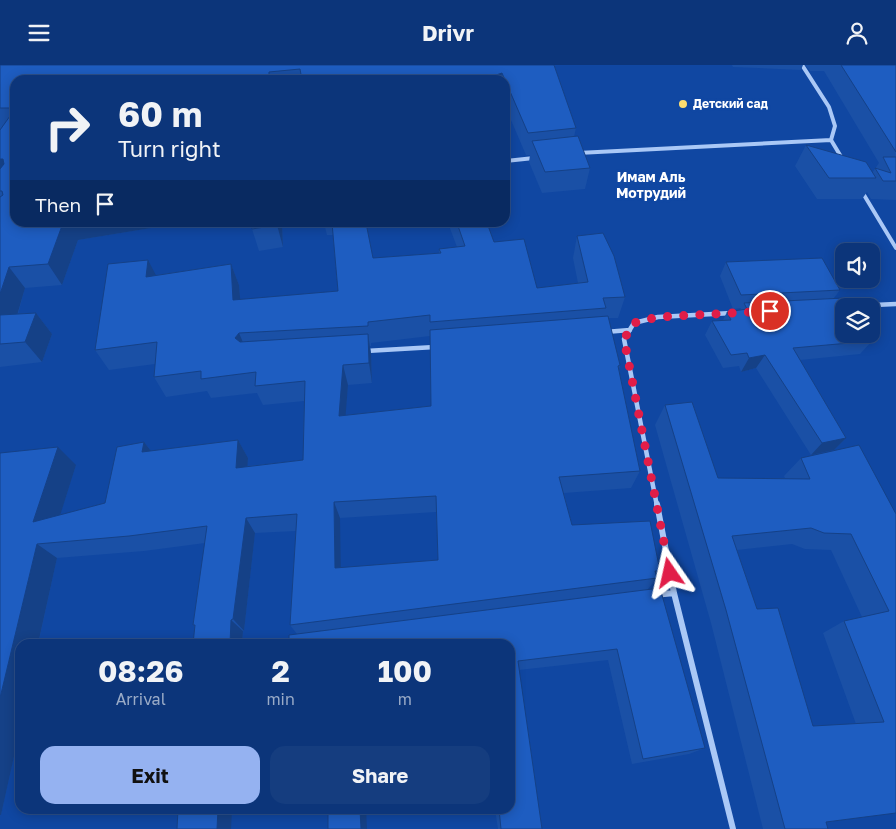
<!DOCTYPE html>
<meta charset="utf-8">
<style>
:root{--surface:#0c357a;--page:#153d7f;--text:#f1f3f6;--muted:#9aabc7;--line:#2c508b;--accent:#95b2f1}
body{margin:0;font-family:"Golos Text",sans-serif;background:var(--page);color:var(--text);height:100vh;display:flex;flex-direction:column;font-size:19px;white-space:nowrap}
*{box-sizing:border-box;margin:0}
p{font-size:16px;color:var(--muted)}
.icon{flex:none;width:28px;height:28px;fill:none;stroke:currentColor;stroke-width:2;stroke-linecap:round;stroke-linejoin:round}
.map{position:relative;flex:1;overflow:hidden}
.sheet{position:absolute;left:15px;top:574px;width:500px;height:175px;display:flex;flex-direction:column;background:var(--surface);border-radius:15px;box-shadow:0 2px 12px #0003,0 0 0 1px var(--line)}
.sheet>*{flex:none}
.guide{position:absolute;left:10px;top:10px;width:500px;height:152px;border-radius:15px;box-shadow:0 2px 12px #0003,0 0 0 1px var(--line);background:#0c357a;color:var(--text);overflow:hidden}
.fabs{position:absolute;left:835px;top:178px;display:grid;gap:10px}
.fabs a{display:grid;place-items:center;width:45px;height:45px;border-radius:10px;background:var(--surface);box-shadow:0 2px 12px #0003,0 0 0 1px var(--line);font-size:25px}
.pin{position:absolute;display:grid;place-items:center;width:42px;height:42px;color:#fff;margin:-21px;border:2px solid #fff;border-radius:50%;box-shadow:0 1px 5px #0007}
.me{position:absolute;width:55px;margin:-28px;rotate:349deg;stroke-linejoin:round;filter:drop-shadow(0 0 4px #0008)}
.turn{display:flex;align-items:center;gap:18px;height:105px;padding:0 25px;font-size:22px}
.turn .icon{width:65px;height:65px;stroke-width:2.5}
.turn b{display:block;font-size:35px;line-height:42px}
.then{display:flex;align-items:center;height:48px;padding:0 25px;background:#0003;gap:10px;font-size:19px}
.eta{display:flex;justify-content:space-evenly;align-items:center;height:85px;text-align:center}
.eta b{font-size:30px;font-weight:700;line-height:35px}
.cta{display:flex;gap:10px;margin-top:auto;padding:10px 25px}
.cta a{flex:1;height:58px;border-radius:15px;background:var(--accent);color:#111;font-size:20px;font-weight:700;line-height:58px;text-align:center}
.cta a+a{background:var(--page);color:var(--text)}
header{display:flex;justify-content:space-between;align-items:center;height:65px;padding:0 25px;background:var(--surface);font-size:22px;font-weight:700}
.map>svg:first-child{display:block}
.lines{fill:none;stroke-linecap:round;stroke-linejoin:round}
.minor-far2{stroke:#aac8f6;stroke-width:4}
.minor-far1{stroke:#aac8f6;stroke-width:4.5}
.minor{stroke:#aac8f6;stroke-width:6}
.wall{fill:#1a50a6;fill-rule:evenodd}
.shaded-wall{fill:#154187}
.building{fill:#1e5dc1;stroke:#154187;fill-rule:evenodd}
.route{stroke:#e11d48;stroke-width:9;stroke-dasharray:0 16.2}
.poi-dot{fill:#ffde6f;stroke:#1047a2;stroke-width:2}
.labels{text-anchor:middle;stroke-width:5;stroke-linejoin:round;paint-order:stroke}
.far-poi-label{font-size:12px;font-weight:bold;fill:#fff;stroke:#1047a2;text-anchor:start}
.far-neighbourhood-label{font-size:14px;font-weight:bold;fill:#fff;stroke:#1047a2}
</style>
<header><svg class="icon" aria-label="menu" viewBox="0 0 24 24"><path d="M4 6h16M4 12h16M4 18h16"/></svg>Drivr<svg class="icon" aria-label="person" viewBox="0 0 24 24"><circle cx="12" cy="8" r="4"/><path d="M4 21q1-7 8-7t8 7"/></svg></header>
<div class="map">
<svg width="896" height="764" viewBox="0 0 896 764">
<rect width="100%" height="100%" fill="#1047a2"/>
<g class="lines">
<path class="minor-far2" d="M802,0L829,42L835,61L831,75
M578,88L831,75L843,95
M505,96L534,93
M861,125L896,183"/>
<path class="minor-far1" d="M852,241L896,239
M605,267L630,265
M366,286L435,282
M657,441L624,274L634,258L658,252L732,248"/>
<path class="minor" d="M657,439L674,528L733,764
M655,530L674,528
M276,579L294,576"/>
</g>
<path class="wall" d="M0,0H554L576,63L574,72L590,103L585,124L542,128L529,97L530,90H526L505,41V15H15V158H156L157,162L78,175L62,220L25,223L18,249L36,248L52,269L42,297L0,302Z
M732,0H803L801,5L733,2Z
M805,0H896V135L871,134L867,127L862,134H817L795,101L806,80L872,108L879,98L824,6H810Z
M251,158H282L283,182L259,186L252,164Z
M324,158H366L373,193L439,188V184L457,182L448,158H487L494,177L537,223L578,218L573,193L577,171L625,232L618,253H608L620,300L619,304L640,406L631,423L564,428L572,460L660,506L656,511L657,513L648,524L705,683L689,689L632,699L608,595L519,605L542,764H498L495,744H510V579L297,569L290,560L296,466L255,468L244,566H243L242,579H193L195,562L193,560L205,478L144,486L57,493L1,750H0V388L76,400L60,450L105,438L144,377L151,386L238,375L248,393L247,401L303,395L304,336L263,340L257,328L211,333L207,326L166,332L154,312L155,299L109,305L95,285L156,210L231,199L239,220L240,235L338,226L333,170H327ZM430,271L431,341L345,350L348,320L372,318L371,289L370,281H371V278ZM436,447L438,495L340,503V453Z
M726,197L840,225L834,233L872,276L860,289L800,295L846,373L834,385L811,390L756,303L741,307L739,301L723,303L705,270L712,256L723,255L727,247L740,245L741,243L733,244L720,211Z
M665,340L718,413H785L784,411L801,393L896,449V748L826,757L828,764H763L711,558L655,360ZM792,479L805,484L831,485L862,552L844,556L823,568L856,659L813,661L757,544L737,485Z"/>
<path class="shaded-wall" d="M502,8L501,15H481Z
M0,94H3L12,117L2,126H0Z
M63,158H156L157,162L78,175L62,220L48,199Z
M277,158H282L283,182L277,160Z
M148,195L159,216L146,212Z
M231,199L239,220L242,256L233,235Z
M9,202L25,223L11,271L0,258V229Z
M36,248L52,269L42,297L25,277Z
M239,268L248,289L235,273Z
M368,269L371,289L372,318L369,298Z
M765,290L756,303L741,307L749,293Z
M343,300L348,320L344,370L339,351Z
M846,373L834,385L811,390L822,378Z
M238,375L248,393L246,420L236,403Z
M144,377L158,395L142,387Z
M58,382L76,400L53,473L33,457Z
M334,437L340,453L341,517L335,503Z
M246,453L255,468L244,566L233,554Z
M37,479L57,493L38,579H20V664L1,750H0V633Z
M231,555L243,566L242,579H230Z
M218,744H232L231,764H217Z
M360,744H366L367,764H361Z"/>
<path class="building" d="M0,0H554L576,63L528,68L502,8L481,15H302L300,4L269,7V15H15V43H0Z
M841,0H896V87Z
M15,44V158H63L48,199L9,202L0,229V132L3,130L2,126H0V104L4,99L3,94H0V65Z
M578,71L590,103L545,107L532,76Z
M806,80L866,97L876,113H829Z
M883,92H896V116H883L875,103L891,108Z
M251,158H277V160L252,164Z
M332,158H366L373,193L441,188L439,184L465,181L457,158H487L494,177L524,174L537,223L588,217L577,171L603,168L614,191L625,232L603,233L606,243L430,257V250L368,257V261L239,268L235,273L240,277L368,269L369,298L343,300L339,351L431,341L430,265L608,251L620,300L618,301L640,406L559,412L572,460L650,456L660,506H655L657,513L290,560L297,449L246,453L233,554L231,555L230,579H193L195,560H193L207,461L129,471L37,479L0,633V388L58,382L33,457L105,438L117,382L144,377L142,387L238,375L236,403L303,395L305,316L255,321L256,307L201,314V306L154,312L157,277L95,285L108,199L148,195L146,212L231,199L233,235L338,226ZM436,431L438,495L335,503L334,437Z
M822,193L840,225L741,230L726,197Z
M844,233L850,241H844V269H867L872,276L793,283L846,373L822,378L765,290L749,293L747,288L731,290L712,256L731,255L727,247L747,244L744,238Z
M36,248L25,277L0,279V250Z
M692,337L718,413L810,414L801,393L859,380L896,449V748L826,757L828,764H785L726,545L665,340ZM811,463L824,468L851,469L889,546L844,556L884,657L813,661L778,543L757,544L732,471Z
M660,523L705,683L643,694L617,584L518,596L542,764H501L499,744H510V579H289V570Z
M178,744H218L217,764H177Z
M328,744H360L361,764H328Z"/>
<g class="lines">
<path class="route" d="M670,508L624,274L634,258L658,252L770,246"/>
</g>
<circle class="poi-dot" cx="683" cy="39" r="5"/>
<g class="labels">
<g class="far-poi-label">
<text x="693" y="43">Детский сад</text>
</g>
<g class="far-neighbourhood-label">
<text x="651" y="117">Имам Аль<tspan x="651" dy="16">Мотрудий</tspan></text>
</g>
</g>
</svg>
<div class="fabs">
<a><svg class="icon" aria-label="sound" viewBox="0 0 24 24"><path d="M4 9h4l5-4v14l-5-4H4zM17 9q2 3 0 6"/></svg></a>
<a><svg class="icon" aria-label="layers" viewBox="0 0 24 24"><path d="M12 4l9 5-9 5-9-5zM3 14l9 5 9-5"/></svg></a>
</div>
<div class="pin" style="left:770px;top:246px;background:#d93025"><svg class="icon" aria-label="arrive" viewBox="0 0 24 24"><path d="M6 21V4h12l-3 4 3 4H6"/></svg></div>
<svg class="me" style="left:670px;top:508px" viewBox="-20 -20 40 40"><path d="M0-17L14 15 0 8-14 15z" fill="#e11d48" stroke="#fff" stroke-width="4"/></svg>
<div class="guide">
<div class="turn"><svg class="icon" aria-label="right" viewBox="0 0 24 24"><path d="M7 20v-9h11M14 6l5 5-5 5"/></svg><div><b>60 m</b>Turn right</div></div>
<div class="then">Then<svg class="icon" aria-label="arrive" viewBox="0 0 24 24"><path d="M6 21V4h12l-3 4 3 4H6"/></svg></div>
</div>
<section class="sheet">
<div class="eta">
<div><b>08:26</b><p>Arrival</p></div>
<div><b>2</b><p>min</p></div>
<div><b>100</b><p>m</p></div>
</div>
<div class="cta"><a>Exit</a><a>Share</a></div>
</section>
</div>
